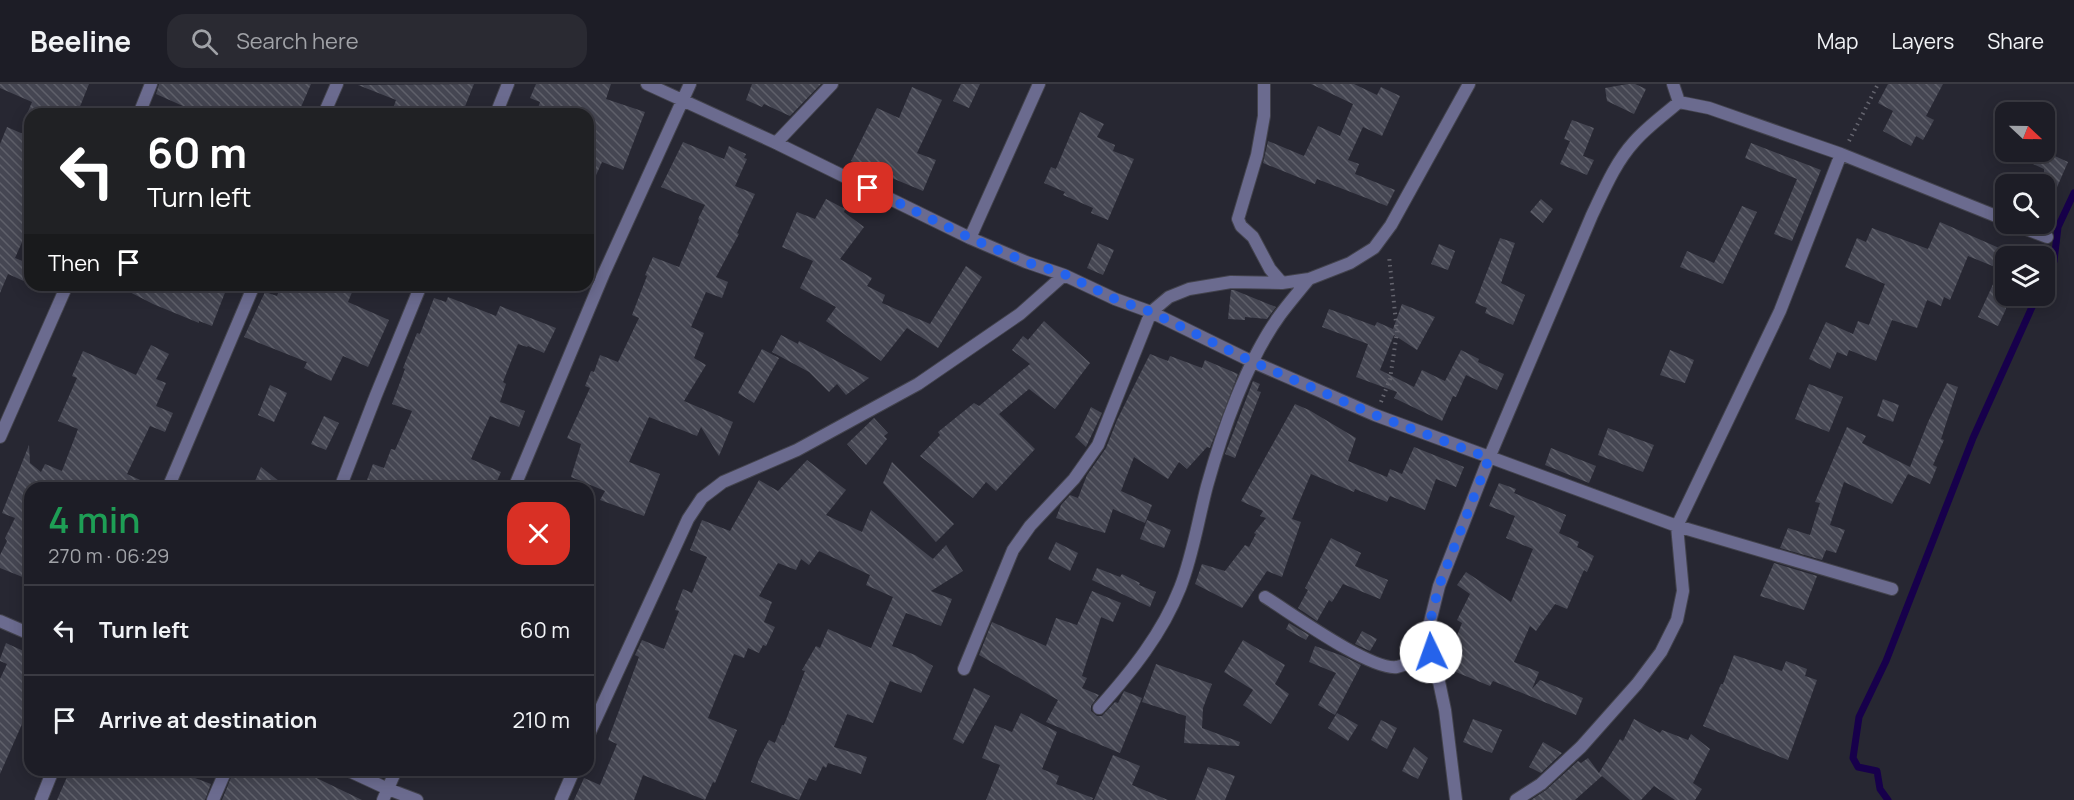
<!DOCTYPE html>
<meta charset="utf-8">
<style>
:root{--surface:#1d1d26;--page:#2a2a32;--text:#f1f3f6;--muted:#a0a2a7;--line:#3b3b43}
body{margin:0;font-family:Manrope,sans-serif;background:var(--page);color:var(--text);height:100vh;display:flex;flex-direction:column;font-size:22px;white-space:nowrap}
*{box-sizing:border-box;margin:0}
p{font-size:20px;color:var(--muted)}
.icon{flex:none;width:33px;height:33px;fill:none;stroke:currentColor;stroke-width:2;stroke-linecap:round;stroke-linejoin:round}
.map{position:relative;flex:1;overflow:hidden}
.sheet{position:absolute;left:24px;top:398px;width:570px;height:294px;display:flex;flex-direction:column;background:var(--surface);border-radius:18px;box-shadow:0 3px 15px #0003,0 0 0 2px var(--line)}
.sheet>*{flex:none}
.guide{position:absolute;left:24px;top:24px;width:570px;height:183px;border-radius:18px;box-shadow:0 3px 15px #0003,0 0 0 2px var(--line);background:#202124;color:#fff;overflow:hidden}
.needle{width:39px;rotate:112deg}
.fabs{position:absolute;left:1995px;top:18px;display:grid;gap:12px}
.fabs a{display:grid;place-items:center;width:60px;height:60px;border-radius:12px;background:var(--surface);box-shadow:0 3px 15px #0003,0 0 0 2px var(--line);font-size:30px}
.pin{position:absolute;display:grid;place-items:center;width:51px;height:51px;color:#fff;margin:-26px;border-radius:12px;box-shadow:0 3px 9px #0006}
.me{position:absolute;width:66px;margin:-33px;rotate:357deg;stroke-linejoin:round;filter:drop-shadow(0 0 4px #0008)}
.turn{display:flex;align-items:center;gap:21px;height:126px;padding:0 24px;font-size:27px}
.turn .icon{width:78px;height:78px;stroke-width:2.5}
.turn b{display:block;font-size:42px;line-height:51px}
.then{display:flex;align-items:center;height:57px;padding:0 24px;background:#0003;gap:12px;font-size:22px}
.round{display:grid;place-items:center;flex:none;width:63px;height:63px;border-radius:18px;background:var(--page)}
.overview{display:flex;align-items:center;justify-content:space-between;height:102px;padding:0 24px}
h1{font-size:36px;font-weight:600;line-height:45px;color:#1e9e55}
ul{padding:0;list-style:none}
li{display:flex;align-items:center;gap:18px;height:90px;padding:0 24px;border-top:2px solid var(--line)}
li div{flex:1}
li b{display:block;font-size:22px}
li em{font-style:normal}
header{display:flex;align-items:center;gap:36px;box-sizing:border-box;height:84px;padding:0 30px;background:var(--surface);border-bottom:2px solid var(--line)}
header strong{font-size:28px}
nav{display:flex;gap:33px;margin-inline-start:auto;font-size:21px}
.search{width:420px;height:54px;background:var(--page);display:flex;align-items:center;gap:15px;box-sizing:border-box;padding:0 21px;border-radius:18px;color:var(--muted);font-size:22px}
.map>svg:first-child{display:block}
.lines{fill:none;stroke-linecap:round;stroke-linejoin:round}
.stream{stroke:#17004b;stroke-width:7}
.building{fill:url(#building-back-hatch)}
.minor-casing{stroke:#43434d;stroke-width:14}
.path{stroke:#65656f;stroke-width:4;stroke-dasharray:1.5 4.5;stroke-linecap:butt}
.minor{stroke:#6b6b8f;stroke-width:12}
.route{stroke:#2563eb;stroke-width:10;stroke-dasharray:0 18}
</style>
<header>
<strong>Beeline</strong>
<div class="search"><svg class="icon" aria-label="search" viewBox="0 0 24 24"><circle cx="10" cy="10" r="6"/><path d="M15 15l6 6"/></svg>Search here</div>
<nav><a>Map</a><a>Layers</a><a>Share</a></nav>
</header>
<div class="map">
<svg width="2074" height="716" viewBox="0 0 2074 716">
<defs>
<pattern id="building-back-hatch" width="6" height="6" patternUnits="userSpaceOnUse" patternTransform="scale(1.5)"><rect width="6" height="6" fill="#454652"/><path d="M-1 5l2 2M0 0l6 6M5-1l2 2" fill="none" stroke="#5f606a"/></pattern>
</defs>
<rect width="100%" height="100%" fill="#272732"/>
<g class="lines">
<path class="stream" d="M2044,196L2054,177L2058,143L2074,109
M1888,716L1880,705L1877,687L1858,683L1853,674L1859,633L1886,577L1973,354L2037,212"/>
</g>
<path class="building" d="M0,0H89L77,30H27L32,18L0,4Z
M159,0H311L298,30H201L156,10Z
M474,0L462,30H391L396,16L358,1Z
M536,0H611L606,15L645,28L623,86L602,78L588,109V30H536L540,18L530,14Z
M752,0H821L790,32L764,20L762,23L746,16Z
M961,0H980L969,24L953,17Z
M1311,0H1354L1377,11L1381,3L1400,12L1382,52L1363,43L1348,76L1359,80L1355,90L1395,106L1387,122L1317,95L1315,100L1263,79L1268,57L1304,72L1318,42L1340,52L1353,20Z
M1628,0H1635L1646,5L1634,30L1607,17L1605,4Z
M1888,0H1943L1926,32L1934,36L1923,56L1916,52L1911,62L1883,47L1893,27L1878,19Z
M912,3L942,16L917,69L936,76L923,107L851,77L877,24L899,34Z
M1080,28L1104,40L1097,53L1115,61L1113,67L1134,75L1108,136L1091,129L1093,124L1063,111L1065,108L1044,99L1051,83L1056,85Z
M1572,36L1594,44L1583,72L1594,76L1587,91L1560,80L1570,57L1564,55Z
M7,43L30,53V118L25,131L30,133L28,139L30,140L15,174L30,180V189L26,198L8,190L0,209V60Z
M683,58L724,75L729,62L746,70L744,74L747,75L735,102L755,110L737,149L739,150L716,193L728,198L722,214L706,208L691,243L704,249L694,274L706,281L684,317L733,338L719,372L701,343L697,352L649,333L629,378L660,390L644,432L600,416L605,407L571,393L581,360L567,354L590,304L585,302L591,287L594,288L600,271L618,278L639,234L632,231L647,192L645,191L653,173L679,183L699,136L698,135L705,121L661,103Z
M1751,59L1821,86L1792,157L1774,150L1797,95L1745,74Z
M2007,68H2046L2068,78L2044,133V85Z
M826,115L845,125L844,128L864,143L840,175L872,194L867,202L885,211L882,219L930,240L966,182L982,193L938,264L907,244L881,277L826,237L836,223L800,204L813,177L782,163L797,128L815,135Z
M1541,115L1553,125L1543,139L1530,128Z
M1742,122L1757,128L1723,200L1680,183L1687,167L1714,179Z
M1940,138L2006,167V225L1998,242L1978,233L2000,185L1968,172L1950,216L1944,213L1941,222L1927,216L1917,244L1892,236L1876,277L1849,266L1847,272L1837,268L1830,285L1809,275L1826,238L1853,250L1858,237L1869,241L1885,200L1845,183L1857,154L1866,158L1872,144L1928,165Z
M1500,154L1515,159L1501,199L1525,211L1513,241L1485,229L1487,224L1475,219Z
M1098,159L1114,166L1103,191L1087,184Z
M1439,160L1455,167L1448,186L1431,180Z
M116,201H228L212,242L199,237V239L153,220Z
M281,201H355L348,218L389,236L368,283L343,272L331,297L304,284L307,278L244,253L265,208L277,212Z
M1231,206H1234L1276,223L1267,235L1245,233V236L1228,235Z
M448,213L496,232L500,222L556,244L544,269L528,262L527,263L518,260L503,298L506,300L500,318L525,327L519,343L490,332L471,375L501,388L494,404H364L373,380L384,384L391,365L395,366L412,327L392,320L405,285L403,284L417,249L420,250L434,214L446,218Z
M1402,220L1435,233L1417,266L1394,251L1380,286L1414,303L1422,286L1445,297L1461,266L1479,275L1478,278L1504,290L1497,306L1466,291L1456,313L1453,312L1442,337L1394,314L1397,308L1356,293L1368,260L1322,243L1329,225L1375,242L1377,238L1393,245Z
M1044,237L1090,279L1055,325L1029,305L999,330L1035,365L996,407L986,398L973,414L920,372L940,351L938,348L974,319L979,322L1030,280L1012,266L1023,252L1028,256Z
M781,251L798,260L799,257L869,294L846,311L837,300L829,308L809,288L772,268Z
M151,261L169,270L156,295L166,299L156,322L173,329L165,348L150,342L127,390L158,404H30V496L0,484V471L7,457L5,454L15,434L2,429L29,361L30,379L41,388L45,380L62,387L78,345L58,337L77,294L72,292L83,267L136,291Z
M762,265L779,274L754,319L738,309Z
M1670,266L1694,276L1685,299L1660,291Z
M1150,270L1168,277L1170,272L1202,284L1205,276L1238,290L1210,364L1207,363L1187,385L1179,378L1168,395L1134,373L1121,407L1152,421L1145,439L1113,425L1105,449L1056,434L1061,421L1070,411L1078,414L1087,391L1106,364L1117,336Z
M1253,297L1260,300L1257,307L1261,308L1235,374L1225,370Z
M1947,299L1958,303L1941,355L1944,356L1933,381L1937,383L1930,400L1908,390L1892,420L1844,398L1830,441L1845,446L1836,469L1826,466L1822,476L1780,464L1788,444L1810,451L1820,419L1815,418L1847,343L1866,352L1862,359L1910,383L1928,338Z
M1809,300L1843,313L1829,348L1795,335Z
M270,301L287,309L274,338L258,331Z
M1883,315L1899,321L1893,338L1877,332Z
M1295,320L1309,326L1356,354L1348,377L1387,393L1390,385L1402,390L1414,363L1464,383L1456,403L1436,395L1425,426L1390,412L1387,418L1355,405L1354,408L1311,390L1292,435L1301,438L1282,493L1267,487L1242,524L1195,500L1202,480L1225,487L1245,461L1249,463L1256,450L1254,449L1266,434L1260,432L1263,427L1241,417Z
M1091,323L1102,329L1086,363L1075,353L1079,348Z
M324,332L339,339L326,366L311,360Z
M874,334L888,349L884,352L887,355L866,381L847,360Z
M1608,344L1654,361L1643,388L1598,371Z
M1551,364L1596,382L1589,399L1545,381Z
M807,376L846,406L826,431L862,448L871,426L933,475L946,461L963,487L931,507L952,515L941,542L906,529L892,562L915,571L933,582L921,609L890,597L873,639L847,630L834,663L867,673L861,690L828,679L826,684L823,682L816,697L809,694L799,716L751,698L759,675L769,656L775,659L782,641H784L805,587L802,586L816,562L820,564L828,545L871,564L893,513L866,501L870,491L819,467L809,481L801,475L796,486L778,479L759,512L772,518L764,538L775,543L766,562L763,561L759,569L748,564L744,574L734,570L708,634L737,646L715,699L713,698L705,716L643,691L634,716H574L584,694L600,701L617,660L608,656L639,573L635,571L642,556L664,565L679,527L675,526L683,505L692,509L707,473L690,466L702,436L730,447L759,396L778,407Z
M892,378L954,440L936,458L883,399Z
M261,383L288,404H252Z
M1499,399L1516,405L1514,409L1566,431L1559,449L1579,458L1577,463L1594,472L1587,488L1584,486L1567,525L1555,520L1536,547L1530,542L1514,578L1539,588L1532,605L1540,596L1583,614L1576,631L1493,597L1490,602L1451,586L1461,568L1452,564L1462,539L1457,536L1470,510L1457,501L1466,488L1511,518L1533,465L1506,454L1515,432L1489,422Z
M1147,436L1171,446L1164,464L1140,455Z
M1331,454L1361,469L1355,482L1388,496L1380,515L1343,500L1332,518L1329,516L1317,537L1298,524L1308,506L1305,504Z
M1056,458L1078,469L1070,487L1048,475Z
M1774,479L1817,492L1804,526L1760,512Z
M1097,484L1120,493L1122,490L1140,499L1139,501L1156,508L1150,523L1092,496Z
M1092,507L1121,519L1113,538L1101,533L1082,592L1087,594L1082,604L1099,611L1091,622V627L1097,632H1102L1115,618L1118,619L1124,607L1142,614L1120,669L1046,638L1058,616L979,571L992,538L1046,562L1056,534L1077,541Z
M1289,539L1309,551L1306,556L1286,545Z
M1362,547L1377,555L1370,567L1355,560Z
M1243,556L1285,581L1275,600L1289,610L1271,640L1243,621L1253,606L1224,588Z
M6,559L30,570V622L0,690V595L7,580L0,577V575Z
M1315,562L1343,572L1361,581L1335,631L1318,621L1336,589L1309,578Z
M1734,571L1782,587L1786,577L1807,585L1805,592L1817,596L1788,676L1703,642L1721,600H1723Z
M1156,580L1212,600L1203,624L1202,644L1240,658L1239,662L1184,659L1186,632L1142,618Z
M974,604L990,612L963,660L953,655Z
M1021,629L1057,648L1042,685L1059,692L1056,700L1093,714L1092,716H986L1000,681L982,674L995,641L1012,648Z
M1337,629L1358,641L1348,657L1328,644Z
M1473,635L1502,646L1492,669L1463,658Z
M1634,635L1660,649L1662,646L1688,656L1691,650L1710,665L1693,699L1702,705L1695,716H1675L1654,702L1641,716H1630L1602,692L1575,716H1531L1546,706L1578,677L1581,679L1588,674L1599,689L1620,655L1623,657Z
M1381,636L1397,644L1387,665L1371,656Z
M1543,658L1562,669L1541,689L1529,683Z
M1414,663L1428,674L1418,695L1402,687Z
M1113,671L1140,682L1132,701L1168,716H1094Z
M1208,683L1235,692L1225,716H1195Z
M70,686H189L187,691L211,700L205,716H57Z
M234,686H300L362,716H222Z"/>
<g class="lines">
<defs>
<path id="minor" d="M647,0L776,59L970,154L1026,178L1064,191L1115,215L1151,228L1253,278L1375,331L1677,442L1892,505
M1264,0V32L1257,71L1238,135L1241,142L1253,153L1270,185L1282,199
M1673,0L1679,18
M139,30L151,0
M324,30L337,0
M496,30L508,0
M776,59L832,0
M2013,140L2047,153
M970,154L1039,0
M0,353L67,201
M168,404L254,201
M340,404L376,311L421,201
M514,404L604,189L690,0
M1265,513C1291,529 1371,587 1397,583C1409,580 1421,573 1431,568
M0,537L30,550
M964,585L1013,466L1030,442L1074,395L1098,361L1151,228L1169,213L1189,205L1231,198L1282,199L1309,195L1350,179L1374,164L1391,141L1469,0
M1099,624C1131,588 1162,550 1180,504C1193,471 1198,436 1207,402C1222,348 1247,276 1280,231C1289,219 1299,207 1309,195
M588,652L688,435L702,414L723,398L797,366L918,300L1020,230L1064,191
M347,686L388,705L417,716
M41,716L53,686
M213,716L226,686
M383,716L396,686
M561,716L574,686
M1456,716L1445,626L1428,546L1439,502L1489,374L1592,131C1604,106 1615,79 1634,58C1647,43 1664,31 1679,18L1709,24L1841,70L2006,136
M1516,716L1541,700L1581,663L1637,600L1661,568L1677,536L1683,507L1677,442L1780,227L1841,70"/>
</defs>
<use href="#minor" class="minor-casing"/>
<path class="path" d="M1849,57L1878,0
M1381,318L1390,295L1397,248L1389,172"/>
<use href="#minor" class="minor"/>
</g>
<g class="lines">
<path class="route" d="M868,104L970,154L1026,178L1064,190L1115,215L1151,228L1253,278L1375,331L1489,374L1439,502L1428,546L1431,568"/>
</g>
</svg>
<div class="fabs">
<a><svg class="needle" viewBox="-14 -14 28 28"><path d="M0-13l5 13h-10z" fill="#e53935"/><path d="M0 13l5-13h-10z" fill="#a0a2a7"/></svg></a>
<a><svg class="icon" aria-label="search" viewBox="0 0 24 24"><circle cx="10" cy="10" r="6"/><path d="M15 15l6 6"/></svg></a>
<a><svg class="icon" aria-label="layers" viewBox="0 0 24 24"><path d="M12 4l9 5-9 5-9-5zM3 14l9 5 9-5"/></svg></a>
</div>
<div class="pin" style="left:868px;top:104px;background:#d93025"><svg class="icon" aria-label="arrive" viewBox="0 0 24 24"><path d="M6 21V4h12l-3 4 3 4H6"/></svg></div>
<svg class="me" style="left:1431px;top:568px" viewBox="-20 -20 40 40"><circle r="19" fill="#fff"/><path d="M0-13L10 11 0 6-10 11z" fill="#2563eb"/></svg>
<div class="guide">
<div class="turn"><svg class="icon" aria-label="left" viewBox="0 0 24 24"><path d="M17 20v-9H6M10 6l-5 5 5 5"/></svg><div><b>60 m</b>Turn left</div></div>
<div class="then">Then<svg class="icon" aria-label="arrive" viewBox="0 0 24 24"><path d="M6 21V4h12l-3 4 3 4H6"/></svg></div>
</div>
<section class="sheet">
<div class="overview"><div><h1>4 min</h1><p>270 m · 06:29</p></div><a class="round" style="background:#d93025;color:#fff"><svg class="icon" aria-label="close" viewBox="0 0 24 24"><path d="M6 6l12 12M18 6L6 18"/></svg></a></div>
<ul>
<li><svg class="icon" aria-label="left" viewBox="0 0 24 24"><path d="M17 20v-9H6M10 6l-5 5 5 5"/></svg><div><b>Turn left</b></div><em>60 m</em></li>
<li><svg class="icon" aria-label="arrive" viewBox="0 0 24 24"><path d="M6 21V4h12l-3 4 3 4H6"/></svg><div><b>Arrive at destination</b></div><em>210 m</em></li>
</ul>
</section>
</div>
